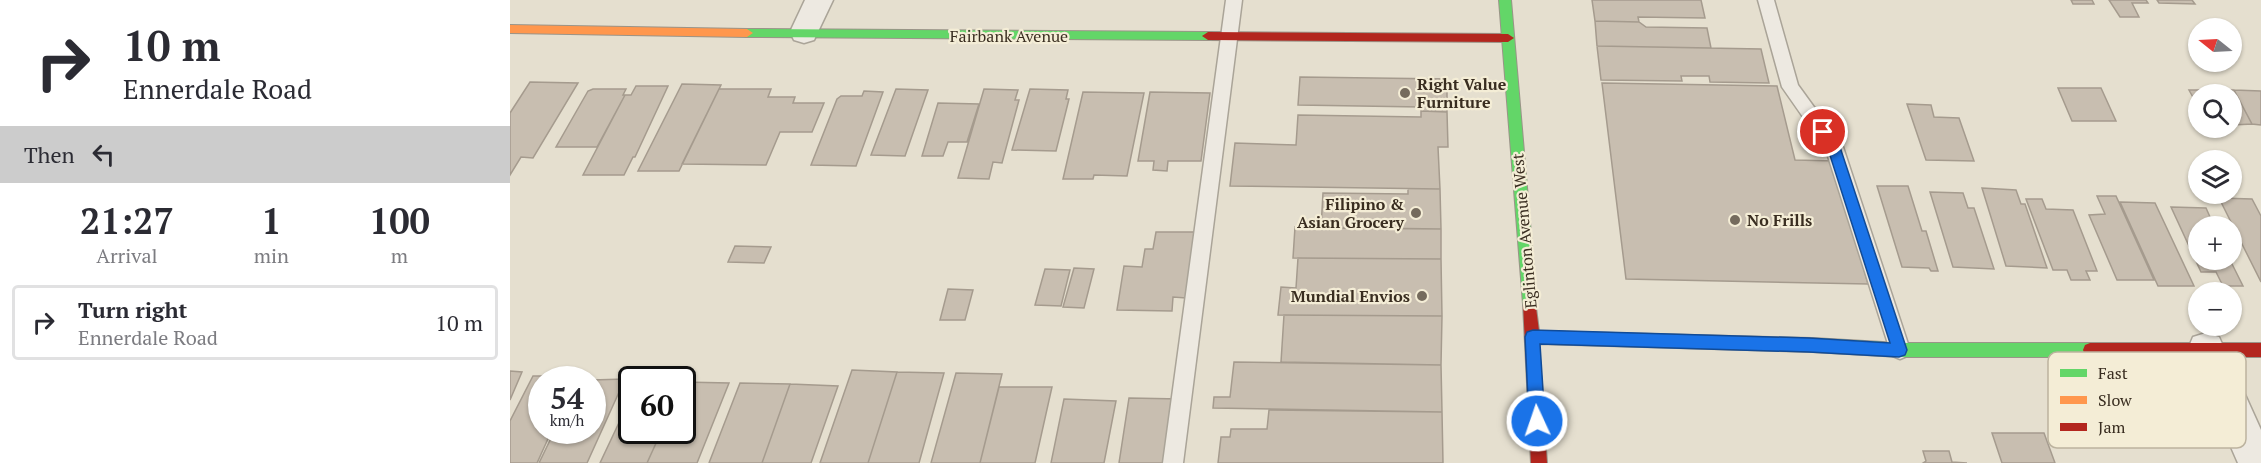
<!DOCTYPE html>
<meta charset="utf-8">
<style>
:root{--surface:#fff;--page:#f7f7f7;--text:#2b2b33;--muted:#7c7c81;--line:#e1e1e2}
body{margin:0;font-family:"PT Serif",serif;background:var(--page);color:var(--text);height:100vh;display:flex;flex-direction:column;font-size:22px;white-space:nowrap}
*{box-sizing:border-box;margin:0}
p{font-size:20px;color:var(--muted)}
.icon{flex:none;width:33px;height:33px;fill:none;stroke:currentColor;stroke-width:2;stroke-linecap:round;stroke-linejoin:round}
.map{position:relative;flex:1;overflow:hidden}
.side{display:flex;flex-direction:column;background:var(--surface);width:510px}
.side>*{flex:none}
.top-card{background:#fff;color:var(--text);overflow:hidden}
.needle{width:39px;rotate:288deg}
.fabs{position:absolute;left:1678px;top:18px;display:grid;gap:12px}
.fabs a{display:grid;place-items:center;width:54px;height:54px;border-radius:50%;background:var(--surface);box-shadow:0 2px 4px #0004;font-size:30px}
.speed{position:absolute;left:18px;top:366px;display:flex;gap:12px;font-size:30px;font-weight:700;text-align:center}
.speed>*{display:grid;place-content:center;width:78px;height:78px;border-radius:50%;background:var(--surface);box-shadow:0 2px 4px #0004;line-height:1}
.speed small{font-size:15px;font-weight:400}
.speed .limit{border:3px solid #111;border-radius:9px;background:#fff;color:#111}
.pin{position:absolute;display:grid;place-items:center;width:51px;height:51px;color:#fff;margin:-26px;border:3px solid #fff;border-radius:50%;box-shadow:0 2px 6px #0007}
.me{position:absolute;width:66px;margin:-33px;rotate:357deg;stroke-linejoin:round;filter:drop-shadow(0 0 4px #0008)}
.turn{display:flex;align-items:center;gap:21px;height:126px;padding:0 24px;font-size:27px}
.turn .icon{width:78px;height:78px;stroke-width:2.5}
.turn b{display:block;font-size:42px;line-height:51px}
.then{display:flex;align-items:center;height:57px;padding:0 24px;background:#0003;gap:12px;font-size:22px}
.eta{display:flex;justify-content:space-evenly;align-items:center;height:102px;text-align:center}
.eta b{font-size:36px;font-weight:800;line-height:42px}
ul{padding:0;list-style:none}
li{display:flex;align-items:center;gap:18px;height:75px;margin:0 12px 9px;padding:0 12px;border:3px solid var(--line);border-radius:6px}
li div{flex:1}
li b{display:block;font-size:22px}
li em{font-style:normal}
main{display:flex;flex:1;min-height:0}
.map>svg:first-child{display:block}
.building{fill:#c8beb0;stroke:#a59b8e;stroke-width:1.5}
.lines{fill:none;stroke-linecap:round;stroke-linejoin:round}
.lane-casing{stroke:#aaa498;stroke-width:3}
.street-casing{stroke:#aaa498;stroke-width:3}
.fast-casing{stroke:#9a9488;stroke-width:2}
.slow-casing{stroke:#9a9488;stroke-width:2}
.jam-casing{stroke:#9a9488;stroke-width:2}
.lane{fill:#ede9e1;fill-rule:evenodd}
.street{fill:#ede9e1;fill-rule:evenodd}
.fast{fill:#63d668;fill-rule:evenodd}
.slow{fill:#ff974d;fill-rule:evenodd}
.jam{fill:#b3261e;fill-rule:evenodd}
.route{fill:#1a73e8;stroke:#114b97;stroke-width:1.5}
.poi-dot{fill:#756b5d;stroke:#f4edd6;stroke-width:2}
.labels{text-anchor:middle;stroke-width:4.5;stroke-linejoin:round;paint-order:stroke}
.street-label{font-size:16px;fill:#392d20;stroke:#f4edd6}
.poi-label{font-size:16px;font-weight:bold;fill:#392d20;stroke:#f4edd6;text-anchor:start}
.key{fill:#f4edd6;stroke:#bcb39f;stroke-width:1.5}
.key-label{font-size:16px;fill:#392d20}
</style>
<main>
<section class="side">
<div class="top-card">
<div class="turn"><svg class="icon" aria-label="right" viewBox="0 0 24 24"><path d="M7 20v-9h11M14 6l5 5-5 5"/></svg><div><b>10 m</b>Ennerdale Road</div></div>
<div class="then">Then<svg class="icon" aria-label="left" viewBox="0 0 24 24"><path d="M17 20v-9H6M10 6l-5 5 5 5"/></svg></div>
</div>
<div class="eta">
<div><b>21:27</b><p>Arrival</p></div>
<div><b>1</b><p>min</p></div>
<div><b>100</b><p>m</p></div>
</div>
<ul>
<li><svg class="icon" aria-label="right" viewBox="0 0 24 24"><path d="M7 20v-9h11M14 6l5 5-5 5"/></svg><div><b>Turn right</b><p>Ennerdale Road</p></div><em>10 m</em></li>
</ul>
</section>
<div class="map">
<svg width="1751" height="463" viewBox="0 0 1751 463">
<rect width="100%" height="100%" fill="#e5dfcf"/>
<path class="building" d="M1082,0H1191L1195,18L1128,17L1129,22L1085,21Z
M1561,0H1582L1584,4H1563Z
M1599,0H1636L1638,3H1622L1629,17H1610Z
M1647,0H1682L1685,4L1649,3Z
M1085,21L1129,22L1136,27L1197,28L1201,48L1087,46Z
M1087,46L1251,49L1259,83L1200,82L1199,76H1171L1172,81L1091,80Z
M790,77L937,79V112L911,111V107L788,105Z
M20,82L68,83L23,158L11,157L0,175V113Z
M1092,83L1267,86L1285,160L1325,161L1358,284L1116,279Z
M172,84L211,85L169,171H128Z
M126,86H158L125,157H123L114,175H73L115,95H121Z
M1548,88H1591L1606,121H1562Z
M83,89H116L113,95H115L87,147H46L78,91Z
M209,89H261L258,97H285L283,103H314L302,132H270L256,165L172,164Z
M386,89L418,90L395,156L361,155Z
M474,89L508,90L505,100H509L492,163L483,162L479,179L448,178Z
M520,89L558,90L556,99H559L546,151L502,150Z
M1679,90H1724L1742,124L1722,125V94H1689V108Z
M1724,90L1751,91V125L1742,124Z
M354,91L373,92L346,166L301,165L327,99L331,96H352Z
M573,92L634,93L617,176L584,175L583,179H553Z
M640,92L700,93L691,161H658L657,171L643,170L644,161H628Z
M428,103L469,104L457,142H438L433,156H412Z
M1397,104L1421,105L1424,117L1449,118L1464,161L1416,160Z
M911,111L937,112L938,147H928L930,189L720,186L725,143L786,145L788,115L911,117Z
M1367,186H1398L1412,231H1416L1428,271H1421L1419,268L1392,267Z
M1472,188L1506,190L1511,204H1515L1537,268L1496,266Z
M898,189H930L931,229L811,228L813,193L898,194Z
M1420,192L1453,193L1458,208H1464L1484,269L1443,267Z
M1587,196H1606L1644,280H1607L1579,215L1595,214Z
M1709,198L1742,199L1751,216V282Z
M1516,199H1532L1536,209L1563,210L1587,271H1576L1580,280H1561L1557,270H1543Z
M1610,202L1645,203L1684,286H1648Z
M1661,207L1696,208L1704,226H1689V260H1720L1733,286H1713L1706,272H1691Z
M785,227L931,229V259L783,258Z
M646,232H685L676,298L663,297L662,311L607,310L614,266L632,267L635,249H643Z
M225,246L261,247L254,263L218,262Z
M788,258L931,259L932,316L768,315L771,287L786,288Z
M564,268L584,269L574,308L553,307Z
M535,269L560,270L551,306L525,305Z
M438,289L463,290L455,320H430Z
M774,315L932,316L931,365L771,362Z
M724,362L931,365L932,412L703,408L704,397H720Z
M342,370L387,372L358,463H310Z
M0,371L12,372L0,400Z
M387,372L434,373L409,463H358Z
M446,373L492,374L470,463H421Z
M23,376H69L67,380H32V430H42L27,463H0V421Z
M115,379L77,463H29L45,430H82V380Z
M172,382L219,383L187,463H137L152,430H172Z
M230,383L280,384L252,463H199Z
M280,384L328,386L301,463H252Z
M489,387H542L525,463H470Z
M122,395V430H152L137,463H90Z
M619,398L670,399L662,463H609Z
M554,399L606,401L594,463H541Z
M759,410L932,412L933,463H708L711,437H720L721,429H757Z
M1482,433H1534L1545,463H1492Z
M1413,451H1439L1442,462L1457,463H1413L1416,461Z"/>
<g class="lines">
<defs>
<path id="lane" d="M716,0H732L673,463H653Z
M1248,0H1264L1288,85L1333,147L1400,350L1397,356L1390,359L1383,356L1380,350L1316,150L1272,87Z"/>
<path id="street" d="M295,0H323L304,40L294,43L284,40L280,32Z
M1696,333L1709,337L1751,430V463H1728L1678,349L1683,337Z"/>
<path id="fast" d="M989,0H1001L1027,304L1025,308L1020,310L1015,308L1013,304Z
M237,29L698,32L704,36L698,40L237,37L231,33Z
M1302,338L1390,343H1580L1585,345L1587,350L1585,355L1580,357H1390L1302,352L1297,350L1295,345L1297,340Z"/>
<path id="slow" d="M0,25L237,29L243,33L237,37L0,33Z"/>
<path id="jam" d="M698,32L998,34L1004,38L998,42L698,40L692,36Z
M1020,298L1025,300L1029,331L1302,338L1307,340L1309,345L1307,350L1302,352L1029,344L1037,463H1021L1013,304L1015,300Z
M1580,343H1751V357H1580L1575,355L1573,350L1575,345Z"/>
</defs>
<use href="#lane" class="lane-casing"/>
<use href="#street" class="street-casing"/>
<use href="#fast" class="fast-casing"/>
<use href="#slow" class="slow-casing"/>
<use href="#jam" class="jam-casing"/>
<use href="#lane" class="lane"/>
<use href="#street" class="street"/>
<use href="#fast" class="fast"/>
<use href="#slow" class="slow"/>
<use href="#jam" class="jam"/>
</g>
<path class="route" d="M1313,127L1317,128L1330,147L1397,350L1395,355L1389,357L1299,352L1030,344L1035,421L1032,426L1027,428L1021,426L1019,421L1015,337L1017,332L1023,330L1299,338L1380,343L1318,149L1306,132Z"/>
<g class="poi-dot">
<circle cx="895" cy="93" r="6"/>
<circle cx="906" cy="213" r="6"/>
<circle cx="1225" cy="220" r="6"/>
<circle cx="912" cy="296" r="6"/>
</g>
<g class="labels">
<g class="street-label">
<text x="499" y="42">Fairbank Avenue</text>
<text transform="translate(1014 231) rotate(-95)" y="6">Eglinton Avenue West</text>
</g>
<g class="poi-label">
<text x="907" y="90">Right Value<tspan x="907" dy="18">Furniture</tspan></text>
<text x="894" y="210" text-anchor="end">Filipino &amp;<tspan x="894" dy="18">Asian Grocery</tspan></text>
<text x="1237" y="226">No Frills</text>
<text x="900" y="302" text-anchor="end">Mundial Envios</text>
</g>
</g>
<rect x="1538" y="352" width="198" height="96" rx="9" class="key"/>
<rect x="1550" y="369" width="27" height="8" fill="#63d668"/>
<rect x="1550" y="396" width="27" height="8" fill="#ff974d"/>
<rect x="1550" y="423" width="27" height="8" fill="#b3261e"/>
<g class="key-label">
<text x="1588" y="379">Fast</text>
<text x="1588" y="406">Slow</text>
<text x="1588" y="433">Jam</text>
</g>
</svg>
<div class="fabs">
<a><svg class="needle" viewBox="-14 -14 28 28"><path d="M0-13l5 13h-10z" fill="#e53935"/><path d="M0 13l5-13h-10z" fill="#7c7c81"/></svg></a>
<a><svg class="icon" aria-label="search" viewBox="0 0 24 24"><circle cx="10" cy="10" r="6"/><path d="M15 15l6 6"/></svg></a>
<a><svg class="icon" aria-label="layers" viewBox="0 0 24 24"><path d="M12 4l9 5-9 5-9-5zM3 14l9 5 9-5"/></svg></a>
<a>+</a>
<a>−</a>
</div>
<div class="speed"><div>54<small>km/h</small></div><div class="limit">60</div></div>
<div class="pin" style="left:1313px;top:132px;background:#d93025"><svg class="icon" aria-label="arrive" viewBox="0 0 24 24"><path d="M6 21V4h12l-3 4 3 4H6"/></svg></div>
<svg class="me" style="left:1027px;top:421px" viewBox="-20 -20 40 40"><circle r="17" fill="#1a73e8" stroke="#fff" stroke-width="3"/><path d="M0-11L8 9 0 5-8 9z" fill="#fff"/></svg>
</div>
</main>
